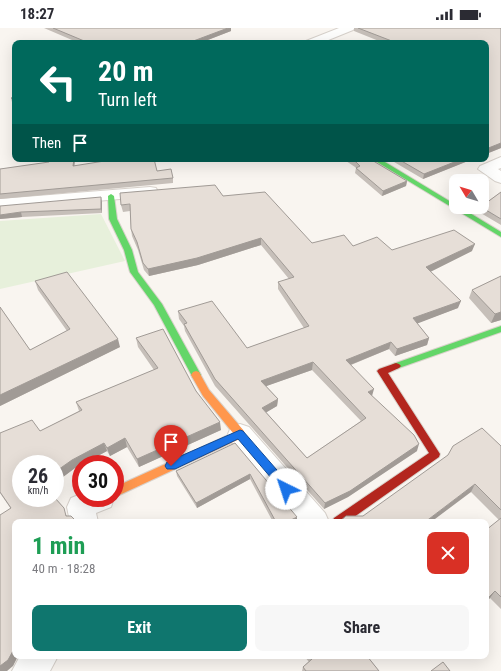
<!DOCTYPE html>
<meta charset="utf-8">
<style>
:root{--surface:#fff;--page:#f7f7f7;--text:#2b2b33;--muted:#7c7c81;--accent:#0f766e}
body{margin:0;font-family:"Roboto Condensed",sans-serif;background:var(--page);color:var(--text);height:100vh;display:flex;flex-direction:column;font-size:15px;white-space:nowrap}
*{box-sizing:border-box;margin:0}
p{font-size:13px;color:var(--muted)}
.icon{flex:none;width:22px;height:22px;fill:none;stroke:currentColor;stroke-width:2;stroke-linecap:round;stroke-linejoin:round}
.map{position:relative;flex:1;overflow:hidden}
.sheet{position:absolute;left:12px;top:491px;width:477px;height:140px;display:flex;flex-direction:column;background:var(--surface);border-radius:8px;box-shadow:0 4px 16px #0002}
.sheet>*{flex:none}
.banner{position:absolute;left:12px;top:12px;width:477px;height:122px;border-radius:8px;box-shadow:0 4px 16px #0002;background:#00695c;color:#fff;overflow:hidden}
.needle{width:26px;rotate:308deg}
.buttons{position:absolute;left:449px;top:146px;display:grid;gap:8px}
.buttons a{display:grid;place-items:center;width:40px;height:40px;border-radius:8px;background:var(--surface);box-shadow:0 4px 16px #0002;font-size:20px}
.speed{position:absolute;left:12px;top:427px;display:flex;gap:8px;font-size:20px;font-weight:700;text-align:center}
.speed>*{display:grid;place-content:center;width:52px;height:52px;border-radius:50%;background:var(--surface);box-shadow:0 4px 16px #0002;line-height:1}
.speed small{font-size:10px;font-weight:400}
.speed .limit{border:6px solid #d22;background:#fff;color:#111}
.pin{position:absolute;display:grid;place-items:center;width:34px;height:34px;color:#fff;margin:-41px -17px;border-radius:50% 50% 50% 0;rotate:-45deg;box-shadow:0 0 4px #0007}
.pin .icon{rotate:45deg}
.me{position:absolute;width:44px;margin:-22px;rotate:319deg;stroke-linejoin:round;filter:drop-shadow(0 0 3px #0008)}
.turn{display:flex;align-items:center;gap:14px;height:84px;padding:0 20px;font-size:18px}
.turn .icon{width:52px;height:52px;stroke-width:2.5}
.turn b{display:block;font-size:28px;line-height:34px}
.then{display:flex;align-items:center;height:38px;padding:0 20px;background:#0003;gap:8px;font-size:15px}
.round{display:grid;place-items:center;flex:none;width:42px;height:42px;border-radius:8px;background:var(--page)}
.overview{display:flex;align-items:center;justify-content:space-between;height:68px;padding:0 20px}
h1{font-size:24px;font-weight:700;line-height:30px;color:#1e9e55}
.action{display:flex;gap:8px;margin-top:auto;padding:8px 20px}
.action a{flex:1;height:46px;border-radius:8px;background:var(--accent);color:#fff;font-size:16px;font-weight:700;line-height:46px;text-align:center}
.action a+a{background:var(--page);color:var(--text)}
.status{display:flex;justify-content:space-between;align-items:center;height:28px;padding:0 20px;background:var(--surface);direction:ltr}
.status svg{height:11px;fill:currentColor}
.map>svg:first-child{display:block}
.green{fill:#e7f0db}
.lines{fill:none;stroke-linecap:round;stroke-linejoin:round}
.street-casing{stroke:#d7d1cb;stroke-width:2}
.fast-casing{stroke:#d9d2cb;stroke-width:2}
.slow-casing{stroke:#d9d2cb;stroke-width:2}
.jam-casing{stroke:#d9d2cb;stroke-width:2}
.street{fill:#fefefd;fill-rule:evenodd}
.fast{fill:#63d668;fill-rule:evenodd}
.slow{fill:#ff974d;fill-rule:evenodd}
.jam{fill:#b3261e;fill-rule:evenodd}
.wall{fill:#c6bfb9;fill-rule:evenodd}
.shaded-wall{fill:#a19b96}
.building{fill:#e6ded7;stroke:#a19b96;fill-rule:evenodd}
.route{fill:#1a73e8;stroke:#114b97}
</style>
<div class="status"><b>18:27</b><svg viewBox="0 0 49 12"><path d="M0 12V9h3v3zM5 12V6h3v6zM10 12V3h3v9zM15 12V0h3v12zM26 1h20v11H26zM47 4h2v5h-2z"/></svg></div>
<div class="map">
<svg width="501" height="643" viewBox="0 0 501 643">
<rect width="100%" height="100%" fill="#f9f5f0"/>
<path class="green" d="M101,186L125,233L0,261V193Z"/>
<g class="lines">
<defs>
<path id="street" d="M339,0H355L353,2L321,15H304L306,13Z
M501,129V140L498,141L501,143V155L495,153L478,141L480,138Z
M150,159L156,160L158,164L156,168L0,181V171Z
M240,396L249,399L325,485L329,494H298L231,413L228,406L231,399Z
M81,466V470H114L111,479L96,485L98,494H70L67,479L71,470Z
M20,628H58L50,643H12Z"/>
<path id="fast" d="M372,131H380L456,177V179H460L501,204V209Z
M111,166L114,168L117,191L132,222L138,244L162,276L201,347L199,350H193L154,277L130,244L124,222L109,191L108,168Z
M501,298V304L396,341L393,340L391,338L393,336Z"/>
<path id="slow" d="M196,343L199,344L209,362L244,403L245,406L244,409L115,469V459L233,405L203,368L191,347L193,344Z"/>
<path id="jam" d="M396,335L399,336L401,338L399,340L388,345L440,426L439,429L347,494H332L334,490L429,425L377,343L379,341Z"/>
</defs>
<use href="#street" class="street-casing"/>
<use href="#fast" class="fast-casing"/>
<use href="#slow" class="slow-casing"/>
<use href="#jam" class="jam-casing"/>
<use href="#street" class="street"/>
<use href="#fast" class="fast"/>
<use href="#slow" class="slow"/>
<use href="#jam" class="jam"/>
</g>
<path class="wall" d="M44,0H231V3L200,15H79Z
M354,0H501V120L486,126V15H384L354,3Z
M15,69V76L12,74L11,70Z
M50,131H75L74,138L157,143L173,150V155L0,171V141L49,134Z
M343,131H370L407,153L406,158L382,168L355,145L356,140L355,139Z
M389,131H473L423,151Z
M501,164V197L479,184L480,179Z
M223,168L312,215L353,218L392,222L472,223L430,244L458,280L417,295L429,310L427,317L395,328L389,321L351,337L372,368L417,423L348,469L324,481L215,358L185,303L184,298L179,291L178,283L247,320L304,300L278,261V254L289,251L261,217L198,237L149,248L144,242L138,222L132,208L131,201L130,183L123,184L121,177ZM312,342L361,393L307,430L266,384L277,378L278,371L266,358Z
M102,174V185L22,189L0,191V178Z
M501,248V292L491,295L469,270L472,262Z
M35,253L120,319L0,378V279L30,322L67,303L38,262Z
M136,310L196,363L221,402L139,439L127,419L110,428L107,423L75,440L55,455V436H21L67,488L74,491L75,494H15V628L13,638L11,481L0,465V405L40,403L79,383L76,374L154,342L138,319Z
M235,415L297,494H273L250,451L197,480L177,448L176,443Z
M501,418V581L490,570L486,574V502L499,492L471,464L363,488Z
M304,628H367L379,643H302L303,639L309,634Z"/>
<path class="shaded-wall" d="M228,0H231V3L200,15H188Z
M501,115V120L486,126V121Z
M74,131H75L74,142L73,138Z
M462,131H473L423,151L424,146Z
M407,153L406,158L382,168L383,163Z
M101,169L102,174V185L101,181Z
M21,184L22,189L0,191V187Z
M261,210V217L198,237L149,248L148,241Z
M475,216L472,223L424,247L426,239Z
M461,273L458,280L411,298L413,290Z
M501,284V292L491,295L495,286Z
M429,310L427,317L395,328L397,321Z
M118,311L120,319L0,378V367Z
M391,314L389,321L345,339L346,332Z
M313,334L312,342L261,360V353Z
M374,361L372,368L368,364Z
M278,371L277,378L262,387V380Z
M220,394L221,402L139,439L137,431Z
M125,410L127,419L110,428L107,420Z
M104,415L107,423L83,436H81V437L75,440L55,455V444L72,432Z
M419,416L417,423L348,469L324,481L325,475Z
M250,446V451L197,480L196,475Z
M475,456L471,464L431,494H425Z
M297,489V494H287Z
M495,563L490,570L486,574L489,569Z
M14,621L15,623V628H18L13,638L7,643H0V638Z"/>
<path class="building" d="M53,0H228L188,15H89Z
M358,0H501V115L486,121V15H397Z
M15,69V72L11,70Z
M50,131H74L73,138L117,131H154L157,143L171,141L173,150L0,166V141L49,134Z
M351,131H370L407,153L383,163L356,140L360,138L356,134Z
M398,131H462L424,146Z
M215,157L223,168L265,164L312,215L344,207L353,218L377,209L392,222L454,202L475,216L426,239L461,273L413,290L429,310L397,321L391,314L346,332L374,361L368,364L414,407L419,416L350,463L325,475L215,351L184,296L187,295L178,283L212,273L247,320L309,298L278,254L294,249L261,210L197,230L148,241L143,235L137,214L131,201L130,176L121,177L120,165ZM313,334L366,390L307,430L262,380L278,371L261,353Z
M501,164V191L481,179H482V178Z
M101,169V181L21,184L0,187V178Z
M67,244L118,311L0,367V279L30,322L70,301L35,253Z
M501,248V284L495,286L472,262Z
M163,301L196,363L220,394L137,431L125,410L107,420L104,415L72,432L55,444V436H21V470H55L64,480L66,488H71L74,491V494H15V621H14L8,632L0,638V487L11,480L0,464V405L32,392L40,403L82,382L76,374L158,340L136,310Z
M482,400L501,418V482L475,456L425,494H339L346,488H363L448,427L453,418Z
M235,415L297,489L287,494H276L250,446L196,475L176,443Z
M501,490V569L495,563L489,569L486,566V502Z
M310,628H367L379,643H306L303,639L312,631Z
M443,634L450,643H431Z"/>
<path class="route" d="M240,402L243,403L290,457L292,461L290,464L286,466L283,464L238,411L175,441H167L165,438L167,434Z"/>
</svg>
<div class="buttons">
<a><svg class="needle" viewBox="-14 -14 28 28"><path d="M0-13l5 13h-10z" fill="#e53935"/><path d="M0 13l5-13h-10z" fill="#7c7c81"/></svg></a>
</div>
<div class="speed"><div>26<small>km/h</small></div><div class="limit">30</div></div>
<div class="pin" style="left:171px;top:438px;background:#d93025"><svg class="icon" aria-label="arrive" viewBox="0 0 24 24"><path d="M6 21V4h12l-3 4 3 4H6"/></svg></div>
<svg class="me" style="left:286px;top:461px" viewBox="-20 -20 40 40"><circle r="19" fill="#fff"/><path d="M0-13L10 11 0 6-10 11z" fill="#1a73e8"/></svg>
<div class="banner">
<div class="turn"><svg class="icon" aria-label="left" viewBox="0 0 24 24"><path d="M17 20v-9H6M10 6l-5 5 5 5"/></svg><div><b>20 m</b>Turn left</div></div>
<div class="then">Then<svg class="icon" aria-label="arrive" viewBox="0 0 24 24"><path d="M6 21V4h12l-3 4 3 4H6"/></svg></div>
</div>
<section class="sheet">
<div class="overview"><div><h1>1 min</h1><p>40 m · 18:28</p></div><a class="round" style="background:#d93025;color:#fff"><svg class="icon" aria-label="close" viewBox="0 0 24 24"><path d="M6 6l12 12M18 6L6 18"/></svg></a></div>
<div class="action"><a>Exit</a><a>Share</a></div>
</section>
</div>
